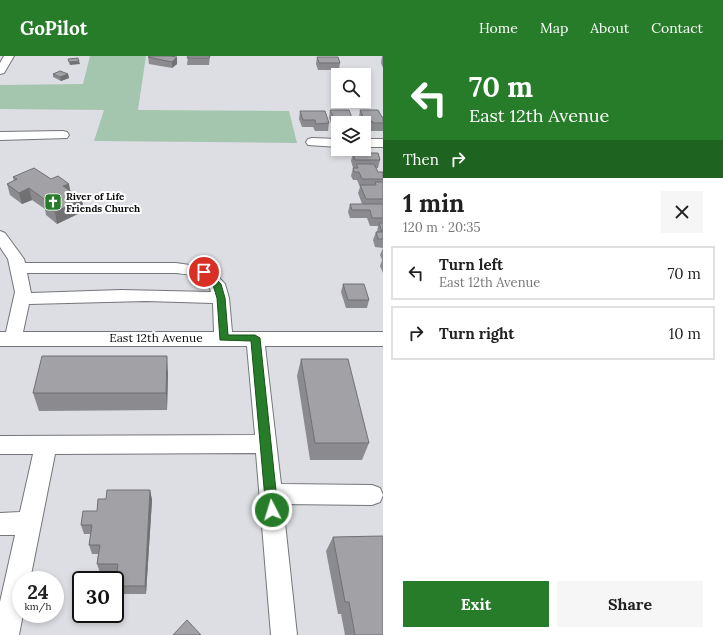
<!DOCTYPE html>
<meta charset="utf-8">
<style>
:root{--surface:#fff;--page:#f6f6f6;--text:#222;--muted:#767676;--line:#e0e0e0;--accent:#277c29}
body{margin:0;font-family:Lora,serif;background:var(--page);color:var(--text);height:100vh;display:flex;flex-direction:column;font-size:15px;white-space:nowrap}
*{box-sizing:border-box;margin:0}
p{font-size:13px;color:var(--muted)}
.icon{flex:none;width:22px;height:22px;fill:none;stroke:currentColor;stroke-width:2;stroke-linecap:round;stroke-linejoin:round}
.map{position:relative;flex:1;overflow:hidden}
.panel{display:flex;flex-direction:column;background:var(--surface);width:340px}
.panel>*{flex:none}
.top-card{background:#277c29;color:#fff;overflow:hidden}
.buttons{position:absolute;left:331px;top:12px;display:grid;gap:8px}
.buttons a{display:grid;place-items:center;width:40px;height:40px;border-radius:0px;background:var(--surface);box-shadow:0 2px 6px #0003;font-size:20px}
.speed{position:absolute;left:12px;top:515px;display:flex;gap:8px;font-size:20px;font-weight:700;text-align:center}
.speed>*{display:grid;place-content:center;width:52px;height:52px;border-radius:50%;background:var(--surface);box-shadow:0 2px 6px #0003;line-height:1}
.speed small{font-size:10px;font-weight:400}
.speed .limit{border:2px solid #111;border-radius:6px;background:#fff;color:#111}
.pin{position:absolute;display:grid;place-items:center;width:34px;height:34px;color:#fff;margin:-17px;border:2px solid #fff;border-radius:50%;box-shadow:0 1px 4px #0007}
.me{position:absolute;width:44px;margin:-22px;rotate:355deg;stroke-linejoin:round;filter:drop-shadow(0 0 3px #0008)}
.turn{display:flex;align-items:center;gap:14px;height:84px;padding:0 20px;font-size:18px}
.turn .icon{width:52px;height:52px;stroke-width:2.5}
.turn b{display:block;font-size:28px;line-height:34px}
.then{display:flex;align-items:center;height:38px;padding:0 20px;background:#0003;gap:8px;font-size:15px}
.round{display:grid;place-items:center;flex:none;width:42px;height:42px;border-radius:0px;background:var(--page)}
.headline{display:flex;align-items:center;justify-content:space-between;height:68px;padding:0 20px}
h1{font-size:24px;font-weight:800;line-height:30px}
.primary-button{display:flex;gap:8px;margin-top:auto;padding:8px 20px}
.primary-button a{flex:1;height:46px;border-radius:0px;background:var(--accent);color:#fff;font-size:16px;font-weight:800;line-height:46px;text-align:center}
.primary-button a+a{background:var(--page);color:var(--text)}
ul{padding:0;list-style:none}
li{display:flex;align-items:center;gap:12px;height:54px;margin:0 8px 6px;padding:0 12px;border:2px solid var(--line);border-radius:0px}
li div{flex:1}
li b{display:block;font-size:15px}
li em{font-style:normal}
header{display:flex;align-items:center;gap:24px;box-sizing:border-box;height:56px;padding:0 20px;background:var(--accent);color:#fff}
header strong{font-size:19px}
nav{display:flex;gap:22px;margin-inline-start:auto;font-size:14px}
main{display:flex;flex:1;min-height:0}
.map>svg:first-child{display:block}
.green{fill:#a4c6af}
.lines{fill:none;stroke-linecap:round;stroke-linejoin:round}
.minor-casing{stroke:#75767a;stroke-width:2}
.minor{fill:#fff;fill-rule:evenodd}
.wall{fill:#8b8b8f}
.shaded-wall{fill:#717174}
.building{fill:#a2a2a6;stroke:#717174}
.route{fill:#277c29;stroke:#19511b}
.labels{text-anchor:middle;stroke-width:4;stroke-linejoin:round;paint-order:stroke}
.far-poi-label{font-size:10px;font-weight:bold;fill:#0c0d0e;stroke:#fff;text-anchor:start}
.street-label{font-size:12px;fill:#0c0d0e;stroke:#fff}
</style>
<header>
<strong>GoPilot</strong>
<nav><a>Home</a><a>Map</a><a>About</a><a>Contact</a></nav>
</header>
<main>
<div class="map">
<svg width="383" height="579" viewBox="0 0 383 579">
<rect width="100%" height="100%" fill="#dddee3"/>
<path class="green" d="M90,0H146L138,54L289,55L297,87L94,85L104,54L0,53V29L83,28Z"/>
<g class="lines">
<defs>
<path id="minor" d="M4,0H14L4,17L0,18V7Z
M63,75L67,76L69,79L67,82L0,84V76Z
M312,82L338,83V91L308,89L306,86L308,83Z
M364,83H383V91H364Z
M0,175L5,177L24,203L25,207H176L210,212L225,228L229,242L232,276H383V290H265L281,428L372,429L380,432L383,439L380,446L372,449L283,448L297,579H271L256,397L55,398L30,524H21V558H23L19,579H0V546L15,479H0V457L20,456L33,398H0V380L255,379L247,290H0V276H6L15,236L8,203L0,191ZM27,217H176C190,219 207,219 211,236L121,234L31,237ZM146,245L213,247L214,276H23L29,248Z"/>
</defs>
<use href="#minor" class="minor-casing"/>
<use href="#minor" class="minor"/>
</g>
<path class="wall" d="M170,0L177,8L172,12L149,8L148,1Z
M188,0H210L209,9H187Z
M382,0H383V12L381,7Z
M317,1L340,7L339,14H318L316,8Z
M53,18H68L69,22L61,25L53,21Z
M330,54L352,62L351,67H338V75H334L329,62Z
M360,54L383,61V75H371L370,73H364V67H361L359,61Z
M300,55L329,67L328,75H315L313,71H302L299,63Z
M353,97L380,104L378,112H376L378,116H383V217L380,210L382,204L380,199L383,192L375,191L373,184L376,176H377L378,170H370L367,162H350L348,156L350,148H362L358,137L360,131L357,124H353L351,120L353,112L351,105Z
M13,121L51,123L71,136L84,155L57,168L46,159L45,153L32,144L22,148L10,139L7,128L14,125Z
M343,228L369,244L367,252H346L341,236Z
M301,303L369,387L362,404H310L297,320Z
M168,317L167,354L39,355L33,337Z
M150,434L152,444L146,538H118L115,530L117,517H100L97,508L98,498H92L89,489L91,478H84L81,469L97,455L106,443Z
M333,481L383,579H345L341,558H338L326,495Z"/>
<path class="shaded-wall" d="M177,1V8L172,12V6Z
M79,5L80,8L70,9L69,6Z
M68,18L69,22L61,25L60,21Z
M69,128L71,139L63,130Z
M29,132L32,144L22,148L19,137Z
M82,143L84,155L57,168L55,156Z
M167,300L168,317L167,354L166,337Z
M150,434L152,444L146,538L145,530Z"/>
<path class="building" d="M150,0H170L177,1L172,6L148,1Z
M188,0H210L209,2H187Z
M317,1H338L340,7H319Z
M78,2L79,5L69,6L68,3Z
M60,15L68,18L60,21L53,18Z
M330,54H349L352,62H346L348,67H336Z
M360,54H378L382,61H383V67H373L372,65H365Z
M300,55H325L329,67L316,68L315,64H303Z
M353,97H378L380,104H355Z
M356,108H374L378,116H383V123H362L359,116H354L353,112H358Z
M34,112L51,123L58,120L69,128L63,130L82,143L55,156L44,148L48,146L29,132L19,137L7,128L17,123L13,121Z
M375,126H383V143H366L360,129H376Z
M350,148H383V162H372L370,154H352Z
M379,167H383V183H378L376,176H382Z
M343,228H364L369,244H348Z
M42,300H167L166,337H33Z
M301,303H348L369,387H315Z
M107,434H150L145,530H115L118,508H97L100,489H89L92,469H81L83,455H97L98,443H106Z
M383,480V579H355L349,546H345L333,481Z
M187,564L201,579H173Z"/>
<path class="route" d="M204,213L207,214L221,228L225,242L228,279H255L260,282L278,454L276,458L272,460L268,458L266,454L251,285L220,284L217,242L213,229L200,216Z"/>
<defs>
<symbol id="church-square" viewBox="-11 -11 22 22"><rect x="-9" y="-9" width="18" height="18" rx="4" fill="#277c29" stroke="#fff"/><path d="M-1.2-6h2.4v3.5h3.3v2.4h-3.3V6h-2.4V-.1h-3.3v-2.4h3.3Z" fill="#fff"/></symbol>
</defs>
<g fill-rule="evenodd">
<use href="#church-square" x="43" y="136" width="20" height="20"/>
</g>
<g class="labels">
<g class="far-poi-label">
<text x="66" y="144">River of Life<tspan x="66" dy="12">Friends Church</tspan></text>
</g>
<g class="street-label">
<text x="156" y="286">East 12th Avenue</text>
</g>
</g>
</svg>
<div class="buttons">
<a><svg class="icon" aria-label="search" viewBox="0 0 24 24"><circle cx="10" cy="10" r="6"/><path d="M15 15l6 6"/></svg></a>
<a><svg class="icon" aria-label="layers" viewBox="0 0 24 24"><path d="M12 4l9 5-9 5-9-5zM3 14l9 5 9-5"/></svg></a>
</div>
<div class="speed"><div>24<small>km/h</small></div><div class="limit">30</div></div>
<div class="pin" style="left:204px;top:216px;background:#d93025"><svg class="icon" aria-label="arrive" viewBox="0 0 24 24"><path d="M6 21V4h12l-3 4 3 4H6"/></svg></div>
<svg class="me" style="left:272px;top:454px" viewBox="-20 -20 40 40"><circle r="17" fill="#277c29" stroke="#fff" stroke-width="3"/><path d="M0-11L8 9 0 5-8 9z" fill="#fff"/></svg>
</div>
<section class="panel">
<div class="top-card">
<div class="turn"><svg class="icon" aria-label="left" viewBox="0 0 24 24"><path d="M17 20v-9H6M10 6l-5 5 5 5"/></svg><div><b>70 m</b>East 12th Avenue</div></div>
<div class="then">Then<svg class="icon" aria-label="right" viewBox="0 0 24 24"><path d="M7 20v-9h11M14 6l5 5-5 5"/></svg></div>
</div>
<div class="headline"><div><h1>1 min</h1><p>120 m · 20:35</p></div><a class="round"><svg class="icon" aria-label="close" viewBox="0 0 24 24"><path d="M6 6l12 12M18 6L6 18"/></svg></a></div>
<ul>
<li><svg class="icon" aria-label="left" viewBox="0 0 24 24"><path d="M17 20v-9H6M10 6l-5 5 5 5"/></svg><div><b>Turn left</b><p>East 12th Avenue</p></div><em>70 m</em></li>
<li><svg class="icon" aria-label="right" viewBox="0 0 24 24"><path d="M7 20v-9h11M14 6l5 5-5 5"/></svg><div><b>Turn right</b></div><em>10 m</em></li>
</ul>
<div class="primary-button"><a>Exit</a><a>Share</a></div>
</section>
</main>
